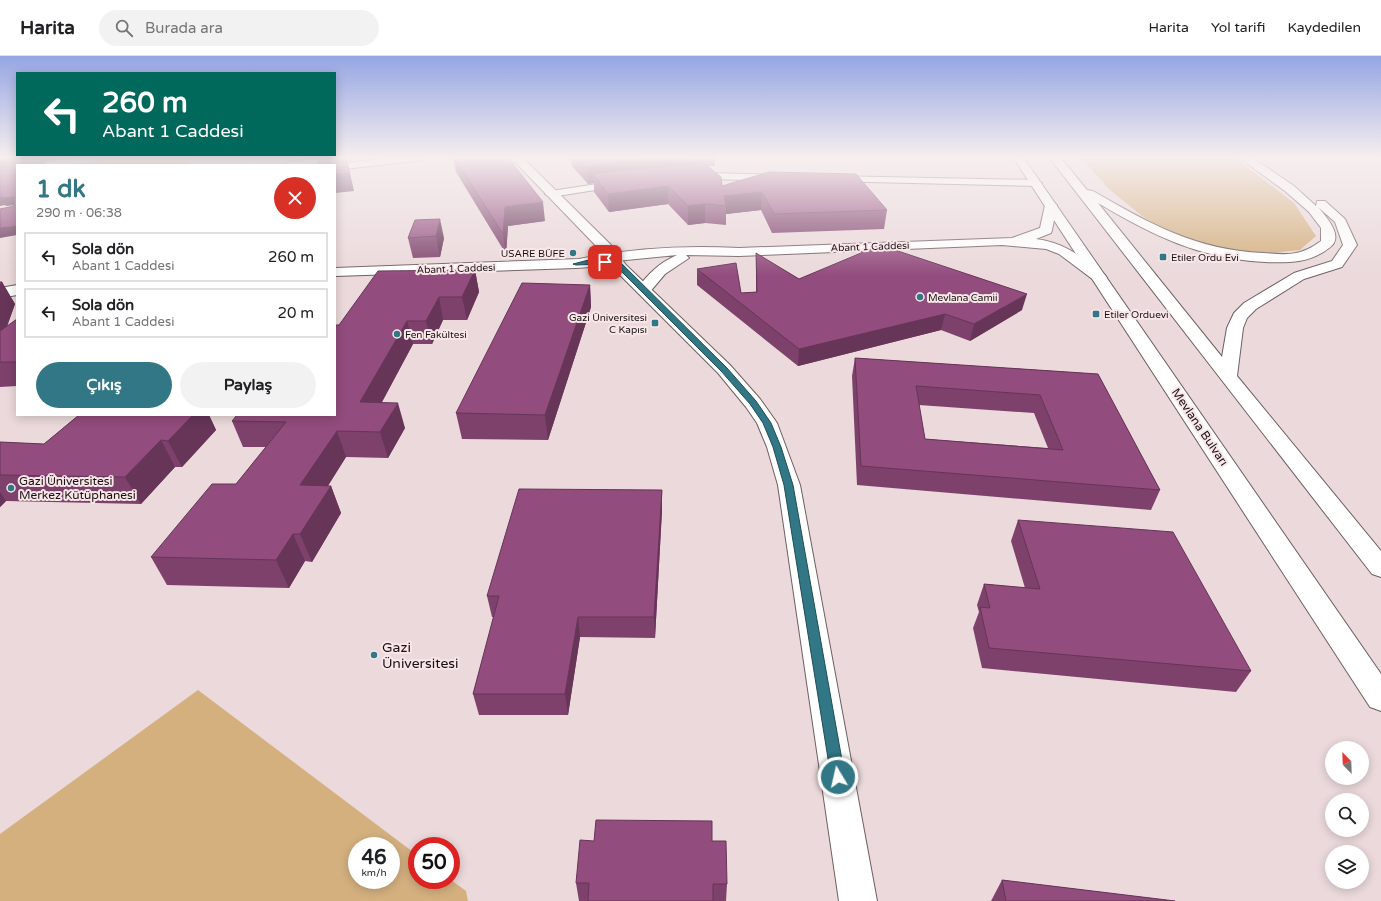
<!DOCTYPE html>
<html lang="tr">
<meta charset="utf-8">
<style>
:root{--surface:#fff;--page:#f2f2f2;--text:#202124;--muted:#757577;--line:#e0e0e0;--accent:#327785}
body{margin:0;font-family:"Varela Round",sans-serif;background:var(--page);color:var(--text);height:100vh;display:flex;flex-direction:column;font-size:15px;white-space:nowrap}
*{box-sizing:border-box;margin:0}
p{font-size:13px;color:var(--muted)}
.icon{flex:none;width:22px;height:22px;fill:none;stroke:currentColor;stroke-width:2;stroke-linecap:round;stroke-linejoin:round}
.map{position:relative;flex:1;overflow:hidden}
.panel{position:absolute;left:16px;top:108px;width:320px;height:252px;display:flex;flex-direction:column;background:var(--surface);border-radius:0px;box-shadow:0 2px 10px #0003}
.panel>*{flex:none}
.banner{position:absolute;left:16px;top:16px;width:320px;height:84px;border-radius:0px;box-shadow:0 2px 10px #0003;background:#00695c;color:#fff;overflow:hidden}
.needle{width:26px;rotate:337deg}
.tools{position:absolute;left:1325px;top:685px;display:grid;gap:8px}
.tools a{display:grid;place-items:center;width:44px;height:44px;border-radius:50%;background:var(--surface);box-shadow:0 2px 10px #0003;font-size:20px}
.speed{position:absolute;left:348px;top:781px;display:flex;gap:8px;font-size:20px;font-weight:700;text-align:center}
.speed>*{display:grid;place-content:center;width:52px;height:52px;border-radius:50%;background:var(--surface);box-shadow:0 2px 10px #0003;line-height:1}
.speed small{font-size:10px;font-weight:400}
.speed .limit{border:6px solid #d22;background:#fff;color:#111}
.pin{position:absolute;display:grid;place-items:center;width:34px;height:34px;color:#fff;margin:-17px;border-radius:8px;box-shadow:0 2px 6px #0006}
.me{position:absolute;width:44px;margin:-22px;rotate:351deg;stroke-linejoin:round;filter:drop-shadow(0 0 3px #0008)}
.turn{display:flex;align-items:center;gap:14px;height:84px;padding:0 20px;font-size:18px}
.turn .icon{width:52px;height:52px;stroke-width:2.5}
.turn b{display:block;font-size:28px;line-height:34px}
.round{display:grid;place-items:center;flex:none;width:42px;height:42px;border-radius:21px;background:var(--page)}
.headline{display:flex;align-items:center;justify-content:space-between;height:68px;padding:0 20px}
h1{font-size:24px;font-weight:700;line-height:30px;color:var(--accent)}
.button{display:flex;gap:8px;margin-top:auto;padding:8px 20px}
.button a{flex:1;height:46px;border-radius:24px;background:var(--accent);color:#fff;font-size:16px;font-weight:700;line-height:46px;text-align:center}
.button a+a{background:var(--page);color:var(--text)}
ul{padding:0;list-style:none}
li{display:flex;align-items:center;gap:12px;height:50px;margin:0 8px 6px;padding:0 12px;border:2px solid var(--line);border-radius:0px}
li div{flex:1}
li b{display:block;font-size:15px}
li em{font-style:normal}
header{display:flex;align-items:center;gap:24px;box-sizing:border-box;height:56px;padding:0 20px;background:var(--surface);border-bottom:1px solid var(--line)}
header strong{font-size:19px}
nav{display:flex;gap:22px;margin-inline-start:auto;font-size:14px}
.search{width:280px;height:36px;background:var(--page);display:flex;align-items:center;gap:10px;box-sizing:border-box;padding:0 14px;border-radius:22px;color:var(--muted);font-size:15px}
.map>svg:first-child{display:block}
.green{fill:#d4b07f;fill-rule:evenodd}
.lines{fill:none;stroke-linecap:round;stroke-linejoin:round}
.minor-casing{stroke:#6e5f60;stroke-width:2}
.major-casing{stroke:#6e5f60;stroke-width:2}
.highway-casing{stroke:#6e5f60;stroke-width:2}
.minor{fill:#fff;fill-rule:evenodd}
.major{fill:#fff;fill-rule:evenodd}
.highway{fill:#fff;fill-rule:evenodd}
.wall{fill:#7e416c;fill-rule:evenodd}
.shaded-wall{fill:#663558}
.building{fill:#924c7d;stroke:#663558;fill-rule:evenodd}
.route{fill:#327785;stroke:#204d56}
.poi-dot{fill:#327785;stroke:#f9e6e8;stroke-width:1.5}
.labels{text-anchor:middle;stroke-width:4;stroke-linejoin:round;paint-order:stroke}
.far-street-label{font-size:10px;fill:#181213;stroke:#f9e6e8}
.far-poi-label{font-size:10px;fill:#181213;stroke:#f9e6e8;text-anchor:start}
.street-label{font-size:12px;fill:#181213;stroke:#f9e6e8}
.poi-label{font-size:12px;fill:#181213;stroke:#f9e6e8;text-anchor:start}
.near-poi-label{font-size:14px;fill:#181213;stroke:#f9e6e8;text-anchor:start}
</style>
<header>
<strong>Harita</strong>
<div class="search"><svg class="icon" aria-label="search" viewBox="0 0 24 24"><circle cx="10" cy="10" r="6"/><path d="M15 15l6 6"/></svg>Burada ara</div>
<nav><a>Harita</a><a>Yol tarifi</a><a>Kaydedilen</a></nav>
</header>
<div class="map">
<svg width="1381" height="845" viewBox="0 0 1381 845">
<rect width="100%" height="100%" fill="#ebd9db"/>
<path class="green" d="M108,101H116L118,104L132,101H186V109H61Z
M1080,101H1234L1294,147L1316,180L1300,194L1271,197L1229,194L1173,179L1142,160L1110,134Z
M198,634L417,799V824H451L466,835L468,845H0V778ZM357,790H391V824H357Z"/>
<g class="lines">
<defs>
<path id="minor" d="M77,101H104C95,109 56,109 43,109L48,106Z
M710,117L783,119L789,122L783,125L710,123L690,125L684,122L690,119Z
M832,120L1036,124L1042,127L1036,130L828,125L826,123Z
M623,124L627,125L629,127L627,129L551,141L545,138L551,135Z
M1051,145L1057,149L1052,174L1051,177L1036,183C1066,187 1081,201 1105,219L1107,222L1105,225H1095L1059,198L1046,193L1002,189L739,200L686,199L689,202L665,218L649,237H639L636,234C648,218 659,207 677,199L616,205L596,208L590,211L576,212L335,220V212L579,203C632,192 685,189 739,192L1012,182L1040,172L1045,149Z
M17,229V239L0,242V232Z"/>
<path id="major" d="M319,101H348C339,109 297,109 284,109L289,106Z
M393,101H429L424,104L335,114V109H331Z
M502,101L524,103L611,189L626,209L730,309L760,343L777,367L800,429L877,845H839L778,429L767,391L757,367L746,351L718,317L616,215L601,195L516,107Z"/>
<path id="highway" d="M1013,101H1023L1381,618V655L1370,651Z
M1049,101H1060L1087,134L1093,135C1150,168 1196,194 1263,197C1288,199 1301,200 1321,185V172L1309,156L1285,135L1238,101H1251L1256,104L1294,130L1316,150L1317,145H1325L1345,163L1357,189L1344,208L1342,211L1304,223L1256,253L1247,262L1243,272L1237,320L1381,495V521L1372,518ZM1098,147C1153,180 1201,203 1265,206C1289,207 1310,207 1329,192C1345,181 1327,162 1318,151L1335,166L1343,189L1332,205L1294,217L1244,247L1234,257L1227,272L1222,301Z"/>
</defs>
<use href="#minor" class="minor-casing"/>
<use href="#major" class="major-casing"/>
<use href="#highway" class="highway-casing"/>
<use href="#minor" class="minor"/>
<use href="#major" class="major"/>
<use href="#highway" class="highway"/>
</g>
<path class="wall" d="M453,101H499L545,165L508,170L506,198L456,116Z
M571,101H715V110H707L722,130L887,154L884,173L772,177L761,154L726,158V169L705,167L688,169L668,148L609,156L594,136V127L588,128L572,110Z
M415,164L444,182L440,201L413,202L408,182Z
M756,197L799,223L1022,254L970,285L941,274L798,310L697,229V213L741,237L756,236Z
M475,214L479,236L467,264H443L432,288H413L382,346L405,372L388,402L346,401L328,430H331L341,457L312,506L305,505L289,532L167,529L151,501L236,428L266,391H243L232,365L335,359L339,269Z
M0,226H2L15,248L7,271L17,263V330L0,331Z
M590,229L591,251L548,384L462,383L456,357Z
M855,302L1098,318L1160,434L1151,454L857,429L852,320ZM919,349L1034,357L1048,392L925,383Z
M79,359H209L216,374L182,411H175L141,448L6,445L0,451V386L44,388Z
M662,434V454L655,582L580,581L568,659H479L473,638L494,561H492L487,540Z
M1018,464L1251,615L1236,636L982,612L973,572L979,556L977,549L984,528L1025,532L1011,485Z
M712,785L727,828L726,845H579L576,827Z
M1002,824L1175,845H991Z"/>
<path class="shaded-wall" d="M38,101H66L48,105L40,109L37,102Z
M672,101H695V117L593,118L594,127L588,128L587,111L632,104Z
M14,103L17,110L0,112V104Z
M350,117L354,135L335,137V118Z
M668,130V148L609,156L608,138Z
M762,136L761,154L726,158V150L724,140Z
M0,141H14L17,149L6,150L5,149L0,150Z
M543,146L545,165L508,170L506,198L503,178L505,151Z
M705,148V167L688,169V150Z
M440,163L444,182L440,201L436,180Z
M17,170V179L0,182V172Z
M475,214L479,236L467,264L462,241Z
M2,226L15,248L0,288V231Z
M590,229L591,251L548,384L545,359Z
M1027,238L1022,254L970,285L974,268Z
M439,241L443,264L432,288L426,265Z
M945,258L941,274L798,310L799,293Z
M407,265L413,288L368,372L360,346Z
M398,347L405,372L388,402L380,376Z
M193,359H209L216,374L182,411L168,385Z
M337,375L346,401L311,456L300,429Z
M161,384L175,411L141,448L125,421Z
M331,430L341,457L312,506L300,478Z
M662,434V454L655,582L654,561Z
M0,436L6,445L0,451Z
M293,478L305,505L289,532L276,504Z
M578,561L580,581L568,659L565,638Z"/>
<path class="building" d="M0,101H38L37,102L40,109H17V170L0,172V153L14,150V141L2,142V141H0V112L14,111V103L0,104Z
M318,101H345L350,117L335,118V109H319Z
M454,101H499L501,104L509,103L543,146L505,151L503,178Z
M578,101H672L632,104L587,111Z
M705,108L721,121L722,130L769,116L856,118L887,154L774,158L762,136L724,140L726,150L705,148L688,150L668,130L608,138L593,118L632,113Z
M440,163L436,180L408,182L415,164Z
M880,189L1027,238L974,268L945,258L799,293L697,213L736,207L741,237L757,236L756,197L799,223Z
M475,214L462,241H439L426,265H407L360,346L398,347L380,376L337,375L300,429L331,430L300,478H293L276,504L151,501L212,428H236L286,366L232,365L237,359H335V269H339L378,215Z
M0,226H2L0,231Z
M522,227L590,229L545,359L456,357Z
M17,263V306H0V275Z
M855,302L1098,318L1160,434L861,410ZM916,330L1040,339L1063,394L925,383Z
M79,359H193L168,385L161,384L125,421L0,419V386L44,388Z
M519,433L662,434L654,561H578L565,638H473L499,540H487Z
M1018,464L1173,476L1251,615L989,592L980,551L990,552L984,528L1040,533Z
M596,764L712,765V785H726L727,828H713V845H588L589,827H576L580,784L594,785Z
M1002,824L1175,845H1006Z"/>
<linearGradient id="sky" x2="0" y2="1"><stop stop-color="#95a6e3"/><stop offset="0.46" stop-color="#f6eeef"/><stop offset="1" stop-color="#f6eeef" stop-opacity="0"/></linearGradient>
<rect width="1381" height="220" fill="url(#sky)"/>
<path class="route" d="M612,198L727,312L756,345L771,367L781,391L793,429L845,721L843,725L838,727L833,725L831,721L784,429L773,391L763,367L750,348L721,315L619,213L610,202L595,205H607L608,206L605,208L576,209L573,208Z"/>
<g class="poi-dot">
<circle cx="573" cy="197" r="4"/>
<rect x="1159" y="197" width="8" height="8" rx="2"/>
<circle cx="920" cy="241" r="4"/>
<rect x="1092" y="254" width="8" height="8" rx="2"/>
<rect x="651" y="263" width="8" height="8" rx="2"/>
<circle cx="397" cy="278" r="4"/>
<circle cx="11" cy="432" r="4"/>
<circle cx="374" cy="599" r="4"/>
</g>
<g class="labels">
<g class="far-street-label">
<text transform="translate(870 190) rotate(-2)" y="4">Abant 1 Caddesi</text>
<text transform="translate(456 212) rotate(-2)" y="4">Abant 1 Caddesi</text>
</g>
<g class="far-poi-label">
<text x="565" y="201" text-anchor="end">USARE BÜFE</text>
<text x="1171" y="205">Etiler Ordu Evi</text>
<text x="928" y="245">Mevlana Camii</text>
<text x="1104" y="262">Etiler Orduevi</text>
<text x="647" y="265" text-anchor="end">Gazi Üniversitesi<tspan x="647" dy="12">C Kapısı</tspan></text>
<text x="405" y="282">Fen Fakültesi</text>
</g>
<g class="street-label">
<text transform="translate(1200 371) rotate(56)" y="4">Mevlana Bulvarı</text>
</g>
<g class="poi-label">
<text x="19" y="429">Gazi Üniversitesi<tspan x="19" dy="14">Merkez Kütüphanesi</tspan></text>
</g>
<g class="near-poi-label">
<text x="382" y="596">Gazi<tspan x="382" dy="16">Üniversitesi</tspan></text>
</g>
</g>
</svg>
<div class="tools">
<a><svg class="needle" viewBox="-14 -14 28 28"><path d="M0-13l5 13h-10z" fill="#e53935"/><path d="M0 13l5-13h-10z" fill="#757577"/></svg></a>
<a><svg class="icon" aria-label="search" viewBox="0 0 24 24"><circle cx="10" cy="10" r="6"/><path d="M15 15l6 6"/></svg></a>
<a><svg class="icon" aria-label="layers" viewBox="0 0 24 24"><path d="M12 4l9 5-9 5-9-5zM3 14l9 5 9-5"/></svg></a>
</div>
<div class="speed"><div>46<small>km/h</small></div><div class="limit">50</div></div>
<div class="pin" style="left:605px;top:206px;background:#d93025"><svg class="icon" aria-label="arrive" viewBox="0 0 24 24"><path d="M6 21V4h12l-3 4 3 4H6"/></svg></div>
<svg class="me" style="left:838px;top:721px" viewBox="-20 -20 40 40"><circle r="17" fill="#327785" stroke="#fff" stroke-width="3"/><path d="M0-11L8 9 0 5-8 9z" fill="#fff"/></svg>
<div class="banner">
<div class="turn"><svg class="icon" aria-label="left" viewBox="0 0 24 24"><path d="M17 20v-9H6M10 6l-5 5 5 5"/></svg><div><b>260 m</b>Abant 1 Caddesi</div></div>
</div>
<section class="panel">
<div class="headline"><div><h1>1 dk</h1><p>290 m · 06:38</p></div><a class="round" style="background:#d93025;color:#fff"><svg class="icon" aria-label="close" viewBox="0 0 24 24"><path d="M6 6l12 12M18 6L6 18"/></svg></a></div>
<ul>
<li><svg class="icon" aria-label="left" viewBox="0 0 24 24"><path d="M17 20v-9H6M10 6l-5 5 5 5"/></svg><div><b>Sola dön</b><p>Abant 1 Caddesi</p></div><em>260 m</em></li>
<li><svg class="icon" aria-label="left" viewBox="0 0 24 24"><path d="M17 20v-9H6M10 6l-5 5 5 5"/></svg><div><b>Sola dön</b><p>Abant 1 Caddesi</p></div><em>20 m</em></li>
</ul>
<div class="button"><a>Çıkış</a><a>Paylaş</a></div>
</section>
</div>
